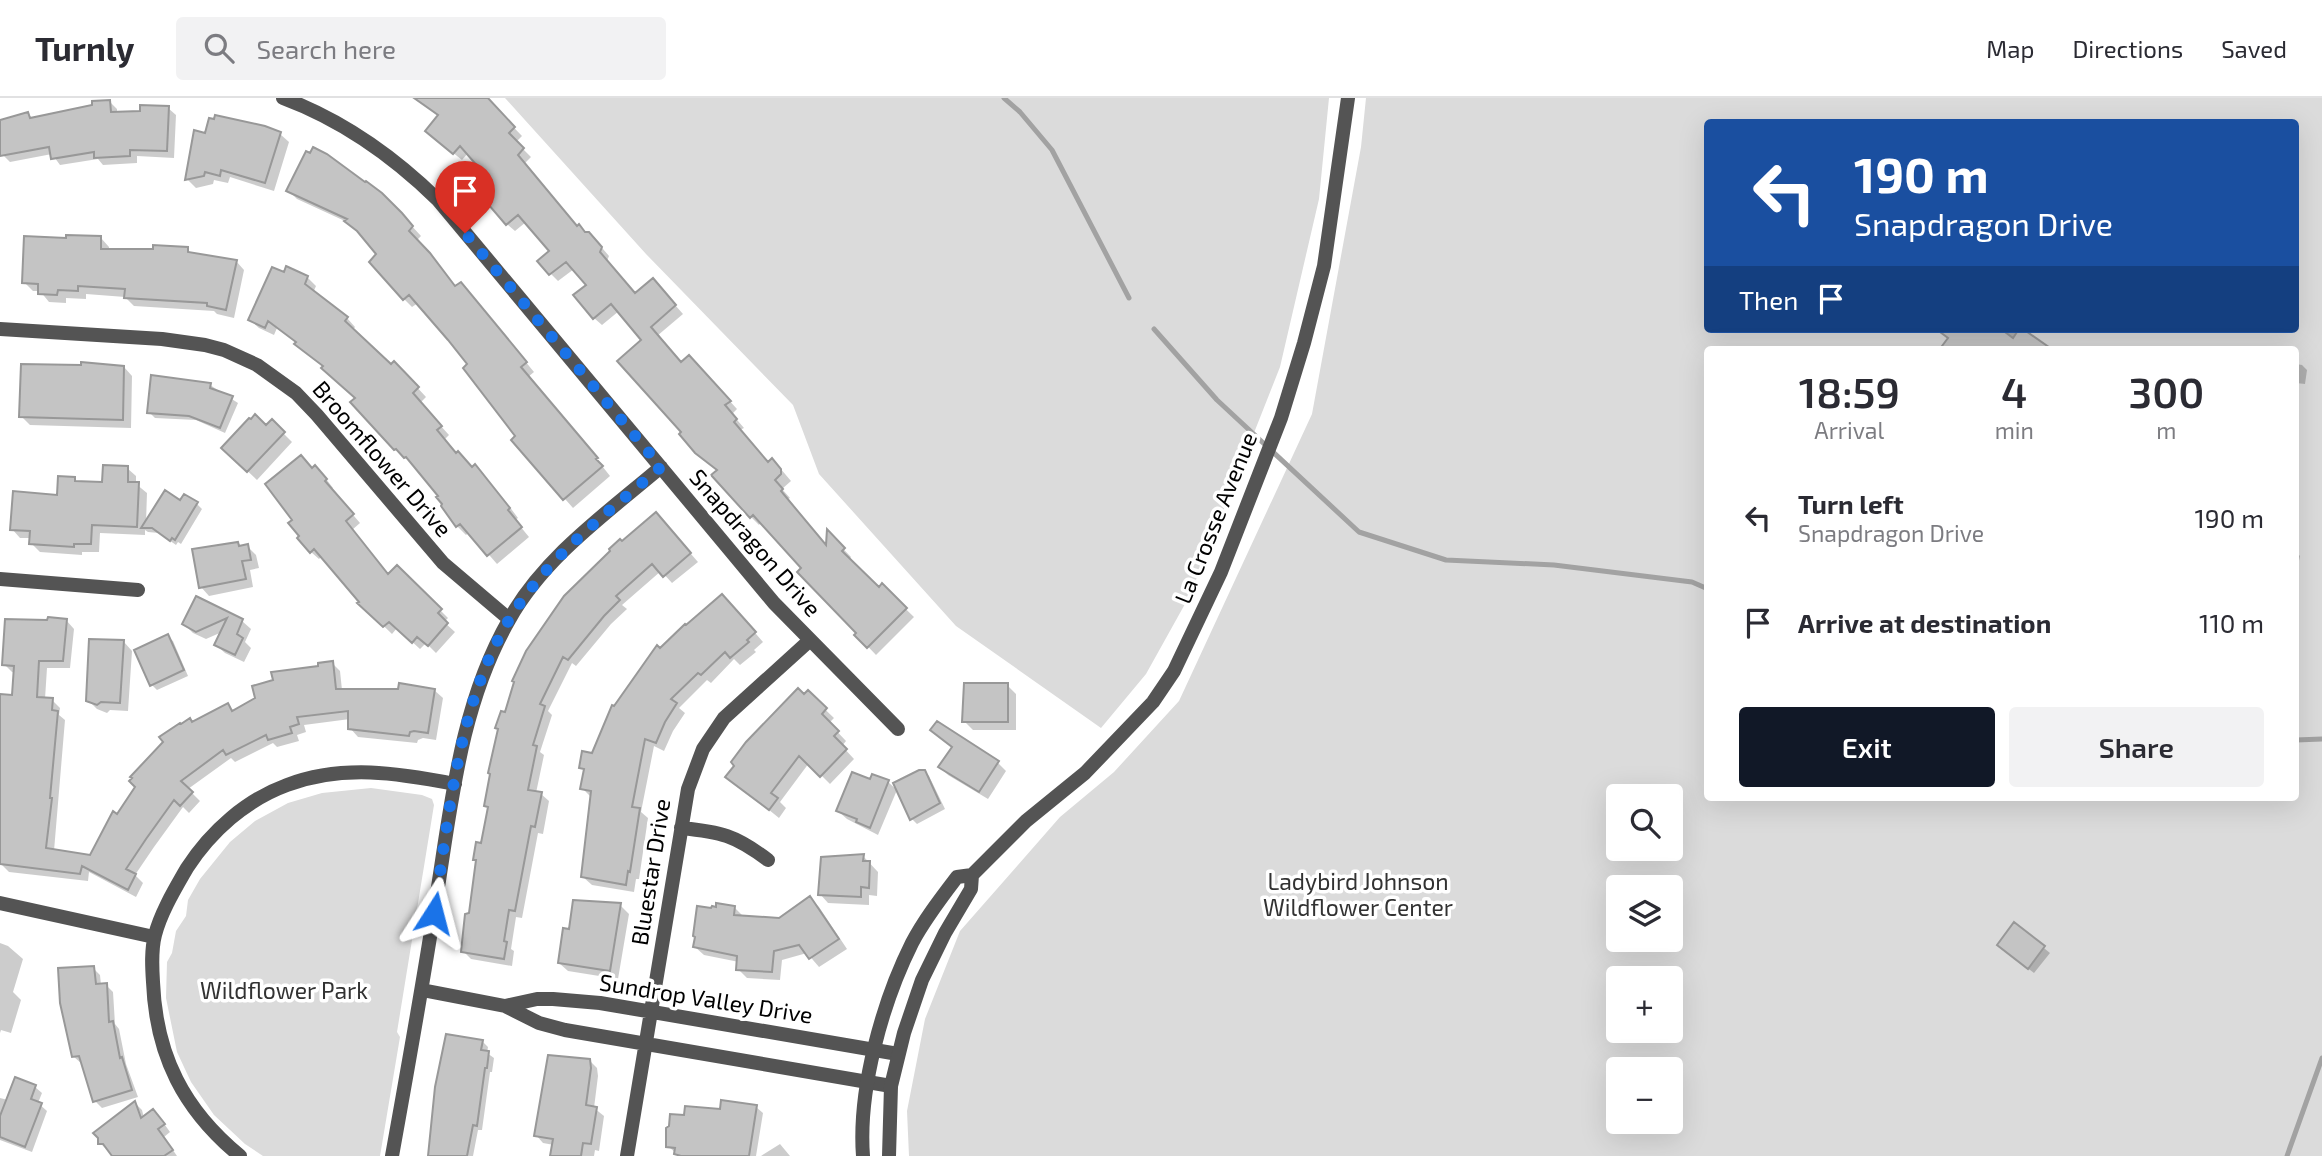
<!DOCTYPE html>
<meta charset="utf-8">
<style>
:root{--surface:#fff;--page:#f2f2f3;--text:#2b2b33;--muted:#7c7c81;--line:#e1e1e2;--accent:#111827}
body{margin:0;font-family:"Exo 2",sans-serif;background:var(--page);color:var(--text);height:100vh;display:flex;flex-direction:column;font-size:26px;white-space:nowrap}
*{box-sizing:border-box;margin:0}
p{font-size:23px;color:var(--muted)}
.icon{flex:none;width:38px;height:38px;fill:none;stroke:currentColor;stroke-width:2;stroke-linecap:round;stroke-linejoin:round}
.map{position:relative;flex:1;overflow:hidden}
.drawer{position:absolute;left:1704px;top:248px;width:595px;height:455px;display:flex;flex-direction:column;background:var(--surface);border-radius:7px;box-shadow:0 7px 28px #0002}
.drawer>*{flex:none}
.guide{position:absolute;left:1704px;top:21px;width:595px;height:214px;border-radius:7px;box-shadow:0 7px 28px #0002;background:#1a4fa0;color:#fff;overflow:hidden}
.tools{position:absolute;left:1606px;top:686px;display:grid;gap:14px}
.tools a{display:grid;place-items:center;width:77px;height:77px;border-radius:7px;background:var(--surface);box-shadow:0 7px 28px #0002;font-size:35px}
.pin{position:absolute;display:grid;place-items:center;width:60px;height:60px;color:#fff;margin:-72px -30px;border-radius:50% 50% 50% 0;rotate:-45deg;box-shadow:0 0 7px #0007}
.pin .icon{rotate:45deg}
.me{position:absolute;width:77px;margin:-38px;rotate:9deg;stroke-linejoin:round;filter:drop-shadow(0 0 5px #0008)}
.turn{display:flex;align-items:center;gap:24px;height:147px;padding:0 35px;font-size:32px}
.turn .icon{width:91px;height:91px;stroke-width:2.5}
.turn b{display:block;font-size:49px;line-height:60px}
.then{display:flex;align-items:center;height:66px;padding:0 35px;background:#0003;gap:14px;font-size:26px}
.eta{display:flex;justify-content:space-evenly;align-items:center;height:119px;text-align:center}
.eta b{font-size:42px;font-weight:600;line-height:49px}
.cta{display:flex;gap:14px;margin-top:auto;padding:14px 35px}
.cta a{flex:1;height:80px;border-radius:7px;background:var(--accent);color:#fff;font-size:28px;font-weight:600;line-height:80px;text-align:center}
.cta a+a{background:var(--page);color:var(--text)}
ul{padding:0;list-style:none}
li{display:flex;align-items:center;gap:21px;height:105px;padding:0 35px}
li div{flex:1}
li b{display:block;font-size:26px}
li em{font-style:normal}
header{display:flex;align-items:center;gap:42px;box-sizing:border-box;height:98px;padding:0 35px;background:var(--surface);border-bottom:2px solid var(--line)}
header strong{font-size:33px}
nav{display:flex;gap:38px;margin-inline-start:auto;font-size:24px}
.search{width:490px;height:63px;background:var(--page);display:flex;align-items:center;gap:18px;box-sizing:border-box;padding:0 24px;border-radius:7px;color:var(--muted);font-size:26px}
.map>svg:first-child{display:block}
.green{fill:#dbdbdb;fill-rule:evenodd}
.shadow{fill:#0003}
.lines{fill:none;stroke-linecap:round;stroke-linejoin:round}
.stream{stroke:#a2a2a2;stroke-width:5}
.building{fill:#c4c4c4;stroke:#989898;stroke-width:2}
.minor{stroke:#545454;stroke-width:14}
.tertiary{stroke:#545454;stroke-width:14}
.route{stroke:#1a73e8;stroke-width:12;stroke-dasharray:0 21.6}
.labels{text-anchor:middle;stroke-width:7;stroke-linejoin:round;paint-order:stroke}
.street-label{font-size:23px;fill:#000;stroke:#fff}
.park-label{font-size:23px;fill:#323232;stroke:#fff}
</style>
<header>
<strong>Turnly</strong>
<div class="search"><svg class="icon" aria-label="search" viewBox="0 0 24 24"><circle cx="10" cy="10" r="6"/><path d="M15 15l6 6"/></svg>Search here</div>
<nav><a>Map</a><a>Directions</a><a>Saved</a></nav>
</header>
<div class="map">
<svg width="2322" height="1058" viewBox="0 0 2322 1058">
<rect width="100%" height="100%" fill="#fff"/>
<path class="green" d="M505,0H1329L1319,101L1280,269L1190,497L1146,576L1101,630L956,528L819,376L793,307L646,156Z
M1366,0H2322V1058H909L907,1013L925,921L960,833L1060,719L1114,674L1179,603L1312,316L1361,49ZM1708,24H2296V231H1708ZM1708,252H2296V700H1708ZM1619,698H1671V751H1619ZM1619,789H1671V842H1619ZM1619,880H1671V933H1619ZM1619,971H1671V1024H1619Z
M371,690L422,697L432,701L434,707L397,934L400,939L380,1058H263L245,1046L214,1017L191,984L177,954L166,900L167,864L172,855L176,833L186,818L188,802L200,781L230,744L255,723L288,705L322,695Z"/>
<path class="shadow" d="M414,0H476L488,3L522,38L516,44L531,59L524,66L578,130L597,144L609,158L607,163L635,197L660,190L683,216L657,238L681,266L697,267L737,311L732,316L744,330L740,332L768,365L780,370L791,383L782,391L790,400L788,401L828,450V435L851,459L849,462L879,492L882,488L914,519L876,557L857,537L859,535L803,470L761,424L759,427L751,419L718,373L696,354L683,334L644,242L619,213L602,227L594,220L588,187L574,171L558,183L550,175L551,153L526,124L515,133L507,126L495,90L483,71L468,55L462,62L435,40L439,18Z
M110,4L117,11V15L168,10L176,17L174,60L137,58V65L103,67L98,61L60,67L52,56L10,64L3,57L0,44V23L28,16L33,21Z
M280,36L289,44L274,93L230,79L228,85L214,82L213,86L196,90L187,81L206,37Z
M288,92L410,126L421,138L416,143L438,166L456,189L469,195L534,274L528,279L562,317L610,378L573,410L513,342L518,339L470,267L418,205L412,209L404,201L379,156L347,124L297,101Z
M101,140L109,149V152L187,151L192,156L236,163L244,172L234,220L217,216L214,213L134,208L125,199L86,196V201L66,200V205L49,204L40,193H33L24,184Z
M285,176L307,179L316,188L313,195L347,220L355,229L352,233L391,268L403,274L426,299L420,305L449,337L444,342L457,357L484,377L506,404L518,420L515,422L529,439L497,466L469,434L466,437L457,428L443,408L440,398L414,367L395,351L357,300L324,269L305,255L296,246L297,245L277,230L274,237L259,230L250,222Z
M1945,231H2020L2050,252H1963Z
M2296,266L2302,267L2307,272L2305,286L2296,285Z
M124,269L132,278L131,330L30,327L21,318Z
M210,287L238,305L225,335L196,322L155,320L149,314Z
M272,324L292,344L257,382L223,350L266,329Z
M127,370L136,378V386L147,395L146,425L181,404L197,406L202,411L181,446L178,444L176,447L159,435L148,434L145,432V437L100,435L99,454H82V457L40,454L31,445V440H20L12,431L58,399L74,381L78,384L104,386Z
M313,372L323,377L333,390L331,391L360,425L352,432L388,477L397,469L448,520L444,524L455,534L436,555L426,545L420,551L397,530L392,536L360,505L322,458L319,461L311,454Z
M663,424L698,464L672,485L661,473L622,507L627,511L611,526L576,568L572,565L548,613L552,617L540,654L544,657L536,695L541,696L549,703L543,736L538,735L522,820L516,819L511,851L514,853L512,868L471,861L463,853L489,710L486,707L506,616L622,446Z
M247,448L256,457L259,470L250,472L253,489L209,498L201,489L240,449Z
M2296,454L2300,458L2296,477Z
M197,500L242,523L251,531L245,544L251,550L244,564L225,555L216,547L222,534L206,541L193,535L184,526Z
M731,507L763,544L754,552L756,554L740,567L734,561L711,585L707,582L679,610L685,615L673,633L664,653L654,648L641,714L648,720L639,781H636L634,794L592,787L583,779L591,699L582,690L585,674L581,669L593,657L660,552Z
M66,522L74,531L70,570H47L45,601L52,602L60,610L59,617L65,622L54,753L91,759L117,718L192,626L227,607L234,614L332,565L340,573L342,592H434L443,600L436,642L423,640L418,642L417,645L358,639L350,630V621L304,627L306,634L297,637L299,643L277,649L273,645L235,664L231,660L188,691L200,703L189,715L183,709L154,749L135,777L143,785L136,799L89,774L88,783L9,774L1,766L0,757V597L13,598L15,575L12,574L4,566Z
M167,538L173,543L188,578L157,592L152,587Z
M124,544L132,553L128,613L110,612L107,615L97,611L88,602Z
M1007,587L1016,596V632H973L964,623Z
M808,595L834,620L829,625L846,643L842,648L854,661L830,686L809,665L780,704L786,710L779,720L728,679Z
M932,632L998,665L1006,673L988,701L948,677L940,669L954,651Z
M924,672L929,678L945,711L917,726L912,721Z
M871,683L888,684L897,692L878,737L847,721L838,713Z
M863,758L878,774L877,798L869,797V807L828,805L820,796Z
M810,800L819,809L847,851L819,869L807,855L782,862L780,882L747,880L738,871L739,864L704,857L695,849L713,812L734,809L743,818L779,822Z
M620,807L629,816L618,881L568,873L559,865L570,833Z
M2015,827L2050,855L2034,875L2005,853Z
M0,845L8,848L23,861L13,894L21,902L11,935L1,932L0,935Z
M93,870L100,877L101,887H106L113,894L115,926L119,931L126,966L138,999L102,1010L95,1003L83,965H81L74,959Z
M482,943L488,949L487,955L494,960L492,974H490L482,1032H478L473,1058H429L436,989Z
M589,962L597,970L598,978L594,1010L604,1018L599,1053L595,1052L594,1058H552L554,1047L543,1045L536,1037Z
M35,989L42,995L38,1005L47,1013L32,1054L0,1042V1000L8,1002Z
M135,1005L142,1012L144,1020H160L170,1034L164,1039L177,1058H114L100,1045Z
M756,1009L763,1015L756,1058H679L668,1048L685,1019Z
M780,1046L790,1058H761Z"/>
<g class="lines">
<path class="stream" d="M1004,0L1020,14L1052,52L1129,200
M1154,231L1217,302L1359,434L1446,462L1554,467L1692,484L1708,491
M2296,642L2322,641
M2287,1058L2322,960"/>
</g>
<path class="building" d="M414,0H488L515,29L509,35L524,50L518,57L577,128L579,126L585,134H589L602,149L600,154L635,195L653,180L676,207L651,229L681,264L689,257L731,303L725,307L737,321L734,324L768,364L772,360L781,371V376L775,382L783,391L781,393L826,447L827,431L845,450L842,453L879,489L882,485L907,510L867,550L854,537L856,535L797,474L801,470L753,417L750,420L711,377L717,372L695,355L679,336L681,334L617,263L641,242L611,206L593,221L573,197L586,187L566,164L549,177L537,163L549,153L518,117L506,127L488,106L491,104L485,96L492,90L477,74L480,71L460,48L453,56L425,33L438,17Z
M110,2L111,14L140,13V7L169,8L167,53L130,52V58L94,60V54L51,61L49,49L0,58V22L28,14L30,20L92,7V3Z
M215,17L265,28L281,34L265,85L221,72L220,78L205,74L204,78L185,82L194,32L205,35L209,20L214,21Z
M313,49L327,56L365,84L366,83L382,95L402,115L413,128L409,133L430,155L455,188L461,184L527,264L521,269L598,360L596,361L603,368L563,402L511,342L515,338L463,270L467,266L448,242L409,197L403,202L369,164L376,156L357,133L344,123L347,121L286,93L306,53L310,55Z
M66,137L101,138V151H153V147L188,149V154L237,162L226,212L207,208V205L124,200L125,191L78,188V193L58,192L57,197L38,196V186L22,185L24,138L66,140Z
M286,168L308,178L305,186L348,219L345,223L391,266L394,263L419,289L413,295L442,328L437,332L456,355L458,353L472,369L475,366L510,410L508,412L522,429L487,458L460,426L456,429L441,408L442,406L436,399L438,398L406,359L404,360L396,351L394,352L350,304L355,300L321,270L323,268L294,246L296,244L268,223L265,230L248,222L272,169L284,174Z
M1936,231H2001L2013,240L2019,231H2023L2053,252H1939L1948,240Z
M81,264L124,268L123,322L19,319L21,266L81,267Z
M151,277L211,285L210,290L233,298L220,330L189,318L147,315Z
M255,316L266,327L272,321L285,334L247,374L221,350L249,320L251,321Z
M301,357L312,370L315,367L327,381L325,383L354,416L346,423L388,476L397,467L442,511L438,515L448,525L428,548L417,539L412,545L389,524L383,529L357,505L359,504L314,451L310,455L297,440L299,438L288,425L292,422L265,386Z
M103,367L128,368V384H139L137,429L92,427L91,446H74V449L29,446L30,433L10,432L13,393L57,397L58,378L75,379V383L102,384Z
M165,392L180,402L184,396L198,404L175,442L172,440L170,443L152,430H141Z
M656,414L691,455L663,479L652,466L616,498L620,502L604,518L568,562L563,559L540,606L545,608L533,647L537,648L528,692L542,694L535,729L531,728L515,813L509,812L504,843L507,844L504,861L461,854L465,816L469,815L476,762H473L476,744L481,745L488,709L484,708L490,676L488,675L498,631L495,630L501,613L505,614L514,584L512,583L526,553L564,498L610,453L609,451L620,441L622,443Z
M238,444L239,448L248,446L251,462L242,463L246,481L199,490L192,451Z
M722,496L756,534L747,542L749,544L730,560L725,554L701,577L698,575L671,601L677,605L665,624L656,645L645,641L632,709L640,710L630,774L628,773L626,787L581,779L591,693L580,691L584,671L579,670L582,653L592,655L612,607L614,608L657,547L660,550L685,526L686,527Z
M196,498L243,521L237,536L243,540L235,557L214,547L227,520L196,534L182,526Z
M48,519L67,521L63,563H39L37,599L53,600L52,612L58,613L50,700H52L46,750L90,757L113,713L117,716L135,689L129,683L132,680L130,679L163,644L159,639L180,625L181,626L190,620L192,624L228,605L232,613L255,600L252,588L273,582L271,574L318,568V565L333,563L336,591H398L399,585L435,591L428,635L414,633L410,634L409,638L348,631V613L297,619L299,626L290,629L292,635L268,642L266,637L226,657L223,652L181,683L193,694L180,708L174,702L146,741L126,771L136,776L128,792L82,768L80,776L0,766V596L12,597L14,568L2,567L5,521L47,522Z
M168,536L184,572L150,588L134,552Z
M89,541L124,542L120,605L101,604L97,607L86,603Z
M964,585H1008V624H962Z
M798,590L804,596L808,592L827,610L822,616L839,633L834,638L847,651L820,679L799,658L771,695L778,700L769,712L725,679L734,668L731,664L746,644Z
M937,623L999,663L979,694L938,669L952,649L930,632Z
M919,672H925L940,705L910,722L893,685Z
M852,674L870,681L872,676L889,682L870,730L856,724L857,721L836,713Z
M864,756L863,763H870L869,790L861,789V799L818,797L821,759Z
M810,798L839,841L809,861L799,847L774,853L772,874L736,872L737,858L693,849L695,839L693,838L697,808L711,810L712,808L716,809V805L735,808L734,817L779,820Z
M573,802L621,805L610,873L558,865L563,830L569,831Z
M2014,824L2045,848L2028,871L1997,847Z
M94,868L96,886L107,885L109,924L113,923L120,960L122,959L132,992L93,1004L79,958L72,959L60,905L58,870Z
M446,936L483,942L481,952L489,953L487,970H485L477,1028L473,1027L467,1058H428L435,989Z
M548,957L590,961L591,970L586,1007L597,1009L591,1046L583,1045L581,1058H550L553,1041L534,1038Z
M15,979L36,987L31,1001L42,1005L25,1049L0,1039V1018Z
M721,1002L757,1007L749,1058H681L674,1056L675,1050L666,1049V1030L669,1028L670,1016L684,1017L685,1008L720,1011Z
M135,1003L141,1020L153,1011L165,1026L158,1031L173,1052L164,1058H112L103,1046H98V1040L93,1035Z"/>
<g class="lines">
<path class="minor" d="M283,0C342,22 393,58 438,102L774,505L898,631
M0,231L162,241L205,247L224,252L257,267L296,295L317,317L443,465L509,521
M0,481L138,492
M681,730C721,734 735,737 768,762
M0,805L154,839
M422,892L505,908L539,925L565,932L891,988
M505,908L537,901H553L600,905L898,956
M240,1058C184,1012 156,958 153,884C152,869 151,852 155,837C161,814 175,791 187,770C211,733 246,702 287,687C343,666 398,675 455,686
M392,1058C407,975 422,891 435,808C451,711 459,609 509,522C544,459 607,415 661,369
M627,1058L688,691L703,651L724,620L809,543"/>
<path class="tertiary" d="M863,1058C858,992 882,905 912,845C924,822 941,800 957,779L972,777
M889,1058L891,988L904,935L922,882L945,835L971,791L972,777L1026,723L1085,675L1153,604L1174,573L1221,474L1281,320L1304,245L1324,168L1348,0"/>
</g>
<g class="lines">
<path class="route" d="M434,815C451,709 458,590 523,501C561,449 612,411 661,369L465,135"/>
</g>
<g class="labels">
<g class="street-label">
<text transform="translate(382 361) rotate(49)" y="8">Broomflower Drive</text>
<text transform="translate(1216 420) rotate(-68)" y="8">La Crosse Avenue</text>
<text transform="translate(755 445) rotate(49)" y="8">Snapdragon Drive</text>
<text transform="translate(651 774) rotate(-81)" y="8">Bluestar Drive</text>
<text transform="translate(706 901) rotate(9)" y="8">Sundrop Valley Drive</text>
</g>
<g class="park-label">
<text x="1358" y="792">Ladybird Johnson<tspan x="1358" dy="26">Wildflower Center</tspan></text>
<text x="284" y="901">Wildflower Park</text>
</g>
</g>
</svg>
<div class="tools">
<a><svg class="icon" aria-label="search" viewBox="0 0 24 24"><circle cx="10" cy="10" r="6"/><path d="M15 15l6 6"/></svg></a>
<a><svg class="icon" aria-label="layers" viewBox="0 0 24 24"><path d="M12 4l9 5-9 5-9-5zM3 14l9 5 9-5"/></svg></a>
<a>+</a>
<a>−</a>
</div>
<div class="pin" style="left:465px;top:135px;background:#d93025"><svg class="icon" aria-label="arrive" viewBox="0 0 24 24"><path d="M6 21V4h12l-3 4 3 4H6"/></svg></div>
<svg class="me" style="left:434px;top:815px" viewBox="-20 -20 40 40"><path d="M0-17L14 15 0 8-14 15z" fill="#1a73e8" stroke="#fff" stroke-width="4"/></svg>
<div class="guide">
<div class="turn"><svg class="icon" aria-label="left" viewBox="0 0 24 24"><path d="M17 20v-9H6M10 6l-5 5 5 5"/></svg><div><b>190 m</b>Snapdragon Drive</div></div>
<div class="then">Then<svg class="icon" aria-label="arrive" viewBox="0 0 24 24"><path d="M6 21V4h12l-3 4 3 4H6"/></svg></div>
</div>
<section class="drawer">
<div class="eta">
<div><b>18:59</b><p>Arrival</p></div>
<div><b>4</b><p>min</p></div>
<div><b>300</b><p>m</p></div>
</div>
<ul>
<li><svg class="icon" aria-label="left" viewBox="0 0 24 24"><path d="M17 20v-9H6M10 6l-5 5 5 5"/></svg><div><b>Turn left</b><p>Snapdragon Drive</p></div><em>190 m</em></li>
<li><svg class="icon" aria-label="arrive" viewBox="0 0 24 24"><path d="M6 21V4h12l-3 4 3 4H6"/></svg><div><b>Arrive at destination</b></div><em>110 m</em></li>
</ul>
<div class="cta"><a>Exit</a><a>Share</a></div>
</section>
</div>
